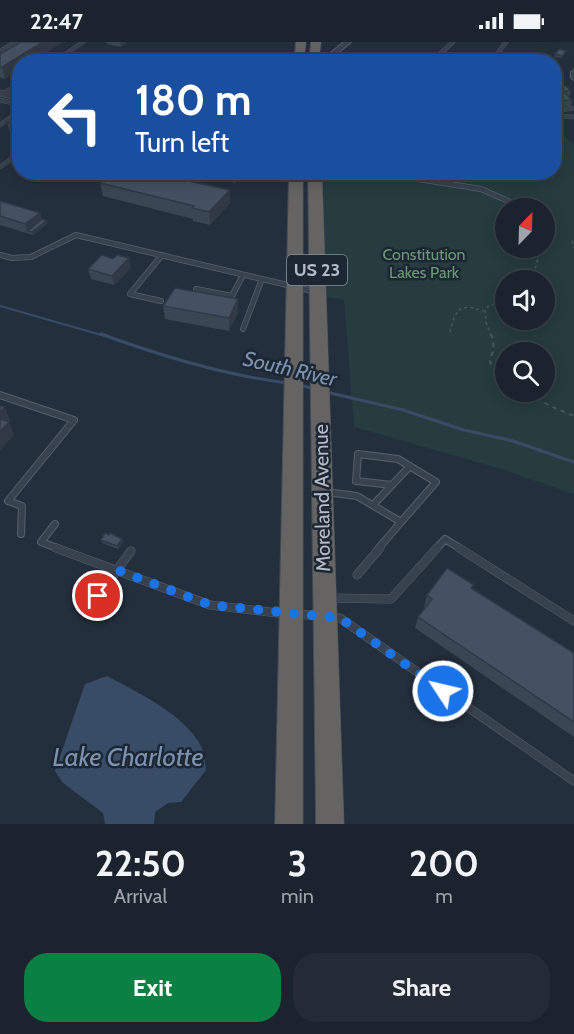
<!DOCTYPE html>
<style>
:root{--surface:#1b232e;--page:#242b36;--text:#f1f3f6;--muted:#a0a4aa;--line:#39404a;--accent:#0b8043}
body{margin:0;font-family:Cabin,sans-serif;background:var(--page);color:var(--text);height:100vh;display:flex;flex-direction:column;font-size:22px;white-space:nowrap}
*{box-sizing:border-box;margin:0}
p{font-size:20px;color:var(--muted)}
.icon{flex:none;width:33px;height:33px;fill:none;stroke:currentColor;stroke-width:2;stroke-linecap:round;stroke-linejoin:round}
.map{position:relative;height:782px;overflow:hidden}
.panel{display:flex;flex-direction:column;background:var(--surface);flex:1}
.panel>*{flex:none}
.banner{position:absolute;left:12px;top:12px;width:550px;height:126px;border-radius:24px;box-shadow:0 3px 15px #0003,0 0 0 2px var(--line);background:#1a4fa0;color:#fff;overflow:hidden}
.needle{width:39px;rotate:23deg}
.buttons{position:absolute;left:495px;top:156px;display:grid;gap:12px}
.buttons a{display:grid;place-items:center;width:60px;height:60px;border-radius:50%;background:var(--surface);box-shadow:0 3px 15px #0003,0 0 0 2px var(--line);font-size:30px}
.pin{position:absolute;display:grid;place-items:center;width:51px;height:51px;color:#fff;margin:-26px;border:3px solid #fff;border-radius:50%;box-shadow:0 2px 6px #0007}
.me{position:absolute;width:66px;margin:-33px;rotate:305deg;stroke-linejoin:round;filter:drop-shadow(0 0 4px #0008)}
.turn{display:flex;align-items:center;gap:21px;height:126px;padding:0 24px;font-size:27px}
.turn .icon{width:78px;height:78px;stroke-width:2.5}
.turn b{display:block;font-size:42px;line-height:51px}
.eta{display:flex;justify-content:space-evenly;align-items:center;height:102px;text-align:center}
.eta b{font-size:36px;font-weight:700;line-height:42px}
.button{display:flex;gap:12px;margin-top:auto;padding:12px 24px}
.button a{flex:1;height:69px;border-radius:24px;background:var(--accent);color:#fff;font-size:24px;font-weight:700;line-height:69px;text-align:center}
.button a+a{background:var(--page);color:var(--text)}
.status{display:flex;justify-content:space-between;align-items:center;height:42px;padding:0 30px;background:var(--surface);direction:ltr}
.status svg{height:16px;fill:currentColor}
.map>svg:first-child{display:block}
.green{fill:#263c3f;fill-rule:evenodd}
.water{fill:#394c67}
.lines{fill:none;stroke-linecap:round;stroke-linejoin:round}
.stream-far1{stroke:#394c67;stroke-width:2}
.stream{stroke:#394c67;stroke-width:3}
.service-far3-casing{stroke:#565f6c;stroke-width:4.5}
.service-far2-casing{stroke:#565f6c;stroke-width:6}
.service-far1-casing{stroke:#565f6c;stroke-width:8}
.service-casing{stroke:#565f6c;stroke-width:9}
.minor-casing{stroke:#565f6c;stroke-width:2}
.tertiary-casing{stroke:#565f6c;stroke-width:1}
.trunk-casing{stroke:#434c59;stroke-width:1}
.path-far1{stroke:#44595c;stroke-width:1.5;stroke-dasharray:3 3;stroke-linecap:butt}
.path{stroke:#44595c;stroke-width:2;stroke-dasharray:4.5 4.5;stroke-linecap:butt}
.service-far3{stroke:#38414e;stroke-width:4}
.service-far2{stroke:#38414e;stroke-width:4.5}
.service-far1{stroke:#38414e;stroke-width:6}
.service{stroke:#38414e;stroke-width:8}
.minor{fill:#38414e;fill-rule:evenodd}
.tertiary{fill:#38414e;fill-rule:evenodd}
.trunk{fill:#656462;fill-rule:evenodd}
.wall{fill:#3b4654}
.shaded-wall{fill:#303945}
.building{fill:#455162;stroke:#303945;stroke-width:1.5}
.route{stroke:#1a73e8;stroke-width:10;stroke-dasharray:0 18}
.labels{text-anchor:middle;stroke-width:5;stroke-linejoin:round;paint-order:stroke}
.far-park-label{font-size:16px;fill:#6b9a76;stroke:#1d2633}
.shield{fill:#1d2633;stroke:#878f9c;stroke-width:1.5}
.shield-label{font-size:18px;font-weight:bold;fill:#b4bcc9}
.street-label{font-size:20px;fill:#b4bcc9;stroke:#1d2633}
.water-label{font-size:21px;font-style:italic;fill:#7c92b1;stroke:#1d2633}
.near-water-label{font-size:26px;font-style:italic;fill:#7c92b1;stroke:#1d2633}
</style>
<div class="status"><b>22:47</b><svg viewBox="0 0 49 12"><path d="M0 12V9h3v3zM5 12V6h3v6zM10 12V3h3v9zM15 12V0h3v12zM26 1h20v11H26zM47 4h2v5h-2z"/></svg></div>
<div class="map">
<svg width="574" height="782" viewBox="0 0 574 782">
<rect width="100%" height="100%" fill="#242f3e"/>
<path class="green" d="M555,86L574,102V452L498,426L354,385L344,258L326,255L323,131L555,130ZM506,166H544V206H506ZM506,238H544V278H506ZM506,310H544V350H506Z"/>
<path class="water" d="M107,634C137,650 184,672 201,704C204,711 205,720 206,728L181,760L168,761L155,770L154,782H105L103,771L63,741L55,729L85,642Z"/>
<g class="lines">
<path class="stream-far1" d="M0,264L105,294"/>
<path class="stream" d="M101,292C161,314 223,333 287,341
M300,343L314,347
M326,350L403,368L464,388L513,399L574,420"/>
<defs>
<path id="service-far3" d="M0,9L16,0
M441,13L478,20
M54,20L83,0
M431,20L453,0
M491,20L506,0
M3,52L20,41
M0,58L20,63
M555,69L574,66
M555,74L574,75
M0,83L20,69
M0,125L20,111"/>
<path id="service-far2" d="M374,130L481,147L524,166
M0,213L12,216L31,215L76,193L317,250
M196,247L232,254L243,233
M161,259L130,252L162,213
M243,287L262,237"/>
<path id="service-far1" d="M0,353L74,378L8,459L22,464L21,492
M392,443L356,439L358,412L398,417L436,440L401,480
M326,450L357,454L401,480L378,507
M374,462L410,424
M55,482L41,500L60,507
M436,507L445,497L461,507"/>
<path id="service" d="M56,506L210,563L286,572
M459,506L574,579
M357,533L380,506
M98,554L131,509
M329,556L391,557L437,506
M296,572L322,574
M332,575L340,576L574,739"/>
<path id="minor" d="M344,0H351L327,20H319Z
M574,28V38L571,36V30Z"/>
<path id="tertiary" d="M0,48L20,53V59L0,54Z"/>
<path id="trunk" d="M296,0H306L304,20H294Z
M311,0H321L319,20H309Z
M289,130H303V782H275Z
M308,130H322L344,782H316Z"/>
</defs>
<use href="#service-far3" class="service-far3-casing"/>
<use href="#service-far2" class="service-far2-casing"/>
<use href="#service-far1" class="service-far1-casing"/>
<use href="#service" class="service-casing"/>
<use href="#minor" class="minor-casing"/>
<use href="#tertiary" class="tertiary-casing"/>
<use href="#trunk" class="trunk-casing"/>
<path class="path-far1" d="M544,196L552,190
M572,199L574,206
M532,238L541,206
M450,290L454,275L460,267L469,265L484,269
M491,294L486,280L485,267L490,263L506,260"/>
<path class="path" d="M491,292C501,320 475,313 506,338
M530,350L548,363L574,374"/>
<use href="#service-far3" class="service-far3"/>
<use href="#service-far2" class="service-far2"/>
<use href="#service-far1" class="service-far1"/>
<use href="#service" class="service"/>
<use href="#minor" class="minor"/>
<use href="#tertiary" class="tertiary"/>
<use href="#trunk" class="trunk"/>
</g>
<path class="wall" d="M106,0H126V1L121,5L107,2Z
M566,9L565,12L561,16L554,15L555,12Z
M0,12L5,37L0,36Z
M555,34L562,42L561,44L571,49L569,55L572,58L571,64L555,65V50L556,48H555Z
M20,73V92L10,90L7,81Z
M230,130H258V134L254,139L240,135L235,141L228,139V133Z
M100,141L230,161L210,183L193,179V177L103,154Z
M0,159L40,171L42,177L46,179L47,182L33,193L0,183Z
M113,217L131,226L114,243L91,237L88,227Z
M163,264L238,270L229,289L165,277Z
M122,497L123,500L118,507L102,501L101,498Z
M473,547L574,611V695L415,586L418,575L425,566L424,565L427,553Z"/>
<path class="shaded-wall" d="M43,0H63L32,20H20V27L5,37L2,25Z
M120,0H126V1L121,5Z
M238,130H240V135L235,141L234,134Z
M255,130H258V134L254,139L253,132Z
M230,148V161L210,183L209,170Z
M40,171L43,180L28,189V192L25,182Z
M46,179L47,182L33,193L32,190Z
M129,216L131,226L114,243L112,234Z
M238,257V270L229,289V276Z
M5,365L10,378L9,380L14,393L0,408V370Z
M122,497L123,500L118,507L117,504Z"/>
<path class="building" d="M21,0H43L2,25H0V12Z
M559,7L566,9L562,14L555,12Z
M555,34H556L562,42H555Z
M557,44H566L571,49H562Z
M555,50H564L572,58L555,59Z
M20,73V84L7,81Z
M113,130H147L230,148L209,170L192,166L194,164L100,141Z
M230,130H238L234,134L228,133Z
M0,159L40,171L25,182L0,174Z
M42,177L46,179L32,190L28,189Z
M102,213L113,217L117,213L129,216L112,234L88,227Z
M175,246L238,257L229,276L163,264Z
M0,364L5,365L0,370Z
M0,377L9,380L0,389Z
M105,491L109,493L110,491L122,497L117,504L101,498Z
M447,526L474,543L471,546L574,611V680L418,575L432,557L427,553Z"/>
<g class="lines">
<path class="route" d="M98,554L117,528L210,563L340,576L443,649"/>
</g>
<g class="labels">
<g class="far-park-label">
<text x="424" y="218">Constitution<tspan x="424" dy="18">Lakes Park</tspan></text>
</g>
<rect class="shield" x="287" y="213" width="60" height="30" rx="4.5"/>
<g class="shield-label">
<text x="317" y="234">US 23</text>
</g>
<g class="street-label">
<text transform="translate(322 456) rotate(-91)" y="7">Moreland Avenue</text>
</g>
<g class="water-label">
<text transform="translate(290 327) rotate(13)" y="7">South River</text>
</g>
<g class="near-water-label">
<text x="128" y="724">Lake Charlotte</text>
</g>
</g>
</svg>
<div class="buttons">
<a><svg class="needle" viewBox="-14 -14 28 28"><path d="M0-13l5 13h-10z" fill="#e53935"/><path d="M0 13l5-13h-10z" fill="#a0a4aa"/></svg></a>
<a><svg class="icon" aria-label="sound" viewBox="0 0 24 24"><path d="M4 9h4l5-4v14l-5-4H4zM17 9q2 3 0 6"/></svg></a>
<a><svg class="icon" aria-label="search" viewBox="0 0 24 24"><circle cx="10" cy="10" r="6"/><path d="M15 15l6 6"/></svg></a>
</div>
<div class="pin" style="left:98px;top:554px;background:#d93025"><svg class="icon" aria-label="arrive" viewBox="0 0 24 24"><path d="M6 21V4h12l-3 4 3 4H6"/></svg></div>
<svg class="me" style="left:443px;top:649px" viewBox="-20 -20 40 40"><circle r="17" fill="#1a73e8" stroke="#fff" stroke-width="3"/><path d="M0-11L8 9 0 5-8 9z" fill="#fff"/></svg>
<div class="banner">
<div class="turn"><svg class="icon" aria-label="left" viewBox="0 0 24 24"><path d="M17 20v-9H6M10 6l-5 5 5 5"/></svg><div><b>180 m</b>Turn left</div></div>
</div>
</div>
<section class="panel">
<div class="eta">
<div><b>22:50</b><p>Arrival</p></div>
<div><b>3</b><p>min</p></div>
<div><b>200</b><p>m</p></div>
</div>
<div class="button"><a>Exit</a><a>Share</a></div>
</section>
